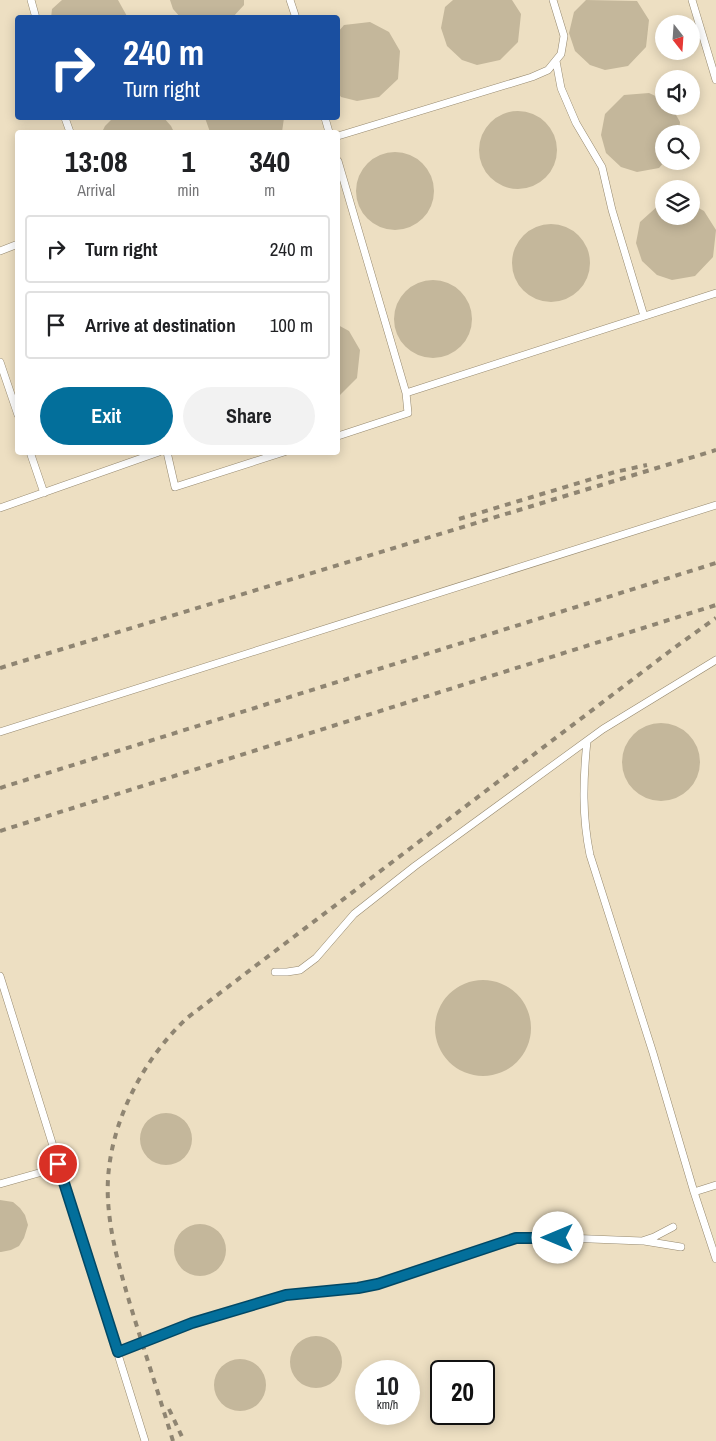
<!DOCTYPE html>
<style>
:root{--surface:#fff;--page:#f2f2f2;--text:#202124;--muted:#757577;--line:#e0e0e0;--accent:#036f9b}
body{margin:0;font-family:"Archivo Narrow",sans-serif;background:var(--page);color:var(--text);height:100vh;display:flex;flex-direction:column;font-size:19px;white-space:nowrap}
*{box-sizing:border-box;margin:0}
p{font-size:16px;color:var(--muted)}
.icon{flex:none;width:28px;height:28px;fill:none;stroke:currentColor;stroke-width:2;stroke-linecap:round;stroke-linejoin:round}
.map{position:relative;flex:1;overflow:hidden}
.panel{position:absolute;left:15px;top:130px;width:325px;height:325px;display:flex;flex-direction:column;background:var(--surface);border-radius:5px;box-shadow:0 2px 12px #0003}
.panel>*{flex:none}
.top-card{position:absolute;left:15px;top:15px;width:325px;height:105px;border-radius:5px;box-shadow:0 2px 12px #0003;background:#1a4fa0;color:#fff;overflow:hidden}
.needle{width:32px;rotate:163deg}
.fabs{position:absolute;left:655px;top:15px;display:grid;gap:10px}
.fabs a{display:grid;place-items:center;width:45px;height:45px;border-radius:50%;background:var(--surface);box-shadow:0 2px 12px #0003;font-size:25px}
.speed{position:absolute;left:355px;top:1360px;display:flex;gap:10px;font-size:25px;font-weight:700;text-align:center}
.speed>*{display:grid;place-content:center;width:65px;height:65px;border-radius:50%;background:var(--surface);box-shadow:0 2px 12px #0003;line-height:1}
.speed small{font-size:12px;font-weight:400}
.speed .limit{border:2px solid #111;border-radius:8px;background:#fff;color:#111}
.pin{position:absolute;display:grid;place-items:center;width:42px;height:42px;color:#fff;margin:-21px;border:2px solid #fff;border-radius:50%;box-shadow:0 1px 5px #0007}
.me{position:absolute;width:55px;margin:-28px;rotate:270deg;stroke-linejoin:round;filter:drop-shadow(0 0 4px #0008)}
.turn{display:flex;align-items:center;gap:18px;height:105px;padding:0 25px;font-size:22px}
.turn .icon{width:65px;height:65px;stroke-width:2.5}
.turn b{display:block;font-size:35px;line-height:42px}
.eta{display:flex;justify-content:space-evenly;align-items:center;height:85px;text-align:center}
.eta b{font-size:30px;font-weight:700;line-height:35px}
.cta{display:flex;gap:10px;margin-top:auto;padding:10px 25px}
.cta a{flex:1;height:58px;border-radius:30px;background:var(--accent);color:#fff;font-size:20px;font-weight:700;line-height:58px;text-align:center}
.cta a+a{background:var(--page);color:var(--text)}
ul{padding:0;list-style:none}
li{display:flex;align-items:center;gap:15px;height:68px;margin:0 10px 8px;padding:0 15px;border:2px solid var(--line);border-radius:5px}
li div{flex:1}
li b{display:block;font-size:19px}
li em{font-style:normal}
.map>svg:first-child{display:block}
.building{fill:#c4b79b}
.lines{fill:none;stroke-linecap:round;stroke-linejoin:round}
.lane-casing{stroke:#96896f;stroke-width:8}
.lane{stroke:#fff;stroke-width:7}
.rail{stroke:#8f8572;stroke-width:4;stroke-dasharray:6 6;stroke-linecap:butt}
.route-casing{stroke:#024865;stroke-width:12}
.route{stroke:#036f9b;stroke-width:9}
</style>
<div class="map">
<svg width="716" height="1441" viewBox="0 0 716 1441">
<rect width="100%" height="100%" fill="#eddfc2"/>
<path class="building" d="M62,0H118L128,18H51L52,9Z
M170,0H244V5L232,18H181L173,9Z
M453,0H512L521,14L518,42L500,60L477,65L462,60L447,46L441,28L445,7Z
M586,0L637,1L649,20L646,47L628,66L605,70L590,65L575,51L569,33L574,12Z
M370,22L389,32L400,51L398,79L379,97L357,101L341,97L338,93V32L344,25Z
M649,93L664,100V106H671L680,122L679,134H664V161H665L659,168L637,172L621,167L606,153L601,135L605,114L624,95Z
M479 150a39 39 0 1 1 78 0a39 39 0 1 1-78 0Z
M113,118H164L171,126L174,132H102L105,126Z
M205,118H284L282,132H210Z
M356 191a39 39 0 1 1 78 0a39 39 0 1 1-78 0Z
M664,203V216H691V204L704,211L716,230L713,257L695,276L672,280L657,275L642,261L636,243L640,222L660,204Z
M512 263a39 39 0 1 1 78 0a39 39 0 1 1-78 0Z
M394 319a39 39 0 1 1 78 0a39 39 0 1 1-78 0Z
M338,325L349,331L360,350L357,378L338,397Z
M622 762a39 39 0 1 1 78 0a39 39 0 1 1-78 0Z
M435 1028a48 48 0 1 1 96 0a48 48 0 1 1-96 0Z
M140 1139a26 26 0 1 1 52 0a26 26 0 1 1-52 0Z
M0,1200L13,1202L20,1208L25,1215L28,1225L24,1238L19,1246L11,1250L1,1252H0Z
M174 1250a26 26 0 1 1 52 0a26 26 0 1 1-52 0Z
M290 1362a26 26 0 1 1 52 0a26 26 0 1 1-52 0Z
M214 1385a26 26 0 1 1 52 0a26 26 0 1 1-52 0Z"/>
<g class="lines">
<defs>
<path id="lane" d="M31,0L36,18
M290,0L296,18
M692,0L716,80
M556,61L561,88L576,123L602,167L612,210L644,316
M65,118L70,132
M325,118L329,132
M338,136L532,77L548,70L561,54L564,36L553,0
M338,161L406,393
M0,251L18,244
M0,362L18,415
M338,436L408,413L406,393L716,293
M30,452L44,493
M167,452L175,487L284,452
M0,508L159,452
M0,732L716,505
M587,741C583,781 582,816 590,855L653,1053L694,1192
M275,972H287L300,970L316,958L354,914L415,866L603,729L716,660
M0,976L145,1441
M0,1184L60,1167
M716,1185L694,1192L716,1259
M644,1241L681,1247
M117,1352L192,1323L286,1295L358,1288L378,1284L516,1238L541,1237L642,1241L654,1237L673,1227"/>
</defs>
<use href="#lane" class="lane-casing"/>
<use href="#lane" class="lane"/>
<path class="rail" d="M459,519L615,472L647,465
M0,668L716,450
M0,788L716,563
M0,831L716,605
M169,1409L184,1441
M173,1441C159,1395 144,1350 130,1304C120,1270 110,1236 108,1200C104,1134 139,1063 187,1018L670,651L716,618"/>
</g>
<g class="lines">
<defs>
<path id="route" d="M58,1164L118,1352L192,1323L286,1295L358,1288L378,1284L516,1238H558"/>
</defs>
<use href="#route" class="route-casing"/>
<use href="#route" class="route"/>
</g>
</svg>
<div class="fabs">
<a><svg class="needle" viewBox="-14 -14 28 28"><path d="M0-13l5 13h-10z" fill="#e53935"/><path d="M0 13l5-13h-10z" fill="#757577"/></svg></a>
<a><svg class="icon" aria-label="sound" viewBox="0 0 24 24"><path d="M4 9h4l5-4v14l-5-4H4zM17 9q2 3 0 6"/></svg></a>
<a><svg class="icon" aria-label="search" viewBox="0 0 24 24"><circle cx="10" cy="10" r="6"/><path d="M15 15l6 6"/></svg></a>
<a><svg class="icon" aria-label="layers" viewBox="0 0 24 24"><path d="M12 4l9 5-9 5-9-5zM3 14l9 5 9-5"/></svg></a>
</div>
<div class="speed"><div>10<small>km/h</small></div><div class="limit">20</div></div>
<div class="pin" style="left:58px;top:1164px;background:#d93025"><svg class="icon" aria-label="arrive" viewBox="0 0 24 24"><path d="M6 21V4h12l-3 4 3 4H6"/></svg></div>
<svg class="me" style="left:558px;top:1238px" viewBox="-20 -20 40 40"><circle r="19" fill="#fff"/><path d="M0-13L10 11 0 6-10 11z" fill="#036f9b"/></svg>
<div class="top-card">
<div class="turn"><svg class="icon" aria-label="right" viewBox="0 0 24 24"><path d="M7 20v-9h11M14 6l5 5-5 5"/></svg><div><b>240 m</b>Turn right</div></div>
</div>
<section class="panel">
<div class="eta">
<div><b>13:08</b><p>Arrival</p></div>
<div><b>1</b><p>min</p></div>
<div><b>340</b><p>m</p></div>
</div>
<ul>
<li><svg class="icon" aria-label="right" viewBox="0 0 24 24"><path d="M7 20v-9h11M14 6l5 5-5 5"/></svg><div><b>Turn right</b></div><em>240 m</em></li>
<li><svg class="icon" aria-label="arrive" viewBox="0 0 24 24"><path d="M6 21V4h12l-3 4 3 4H6"/></svg><div><b>Arrive at destination</b></div><em>100 m</em></li>
</ul>
<div class="cta"><a>Exit</a><a>Share</a></div>
</section>
</div>
